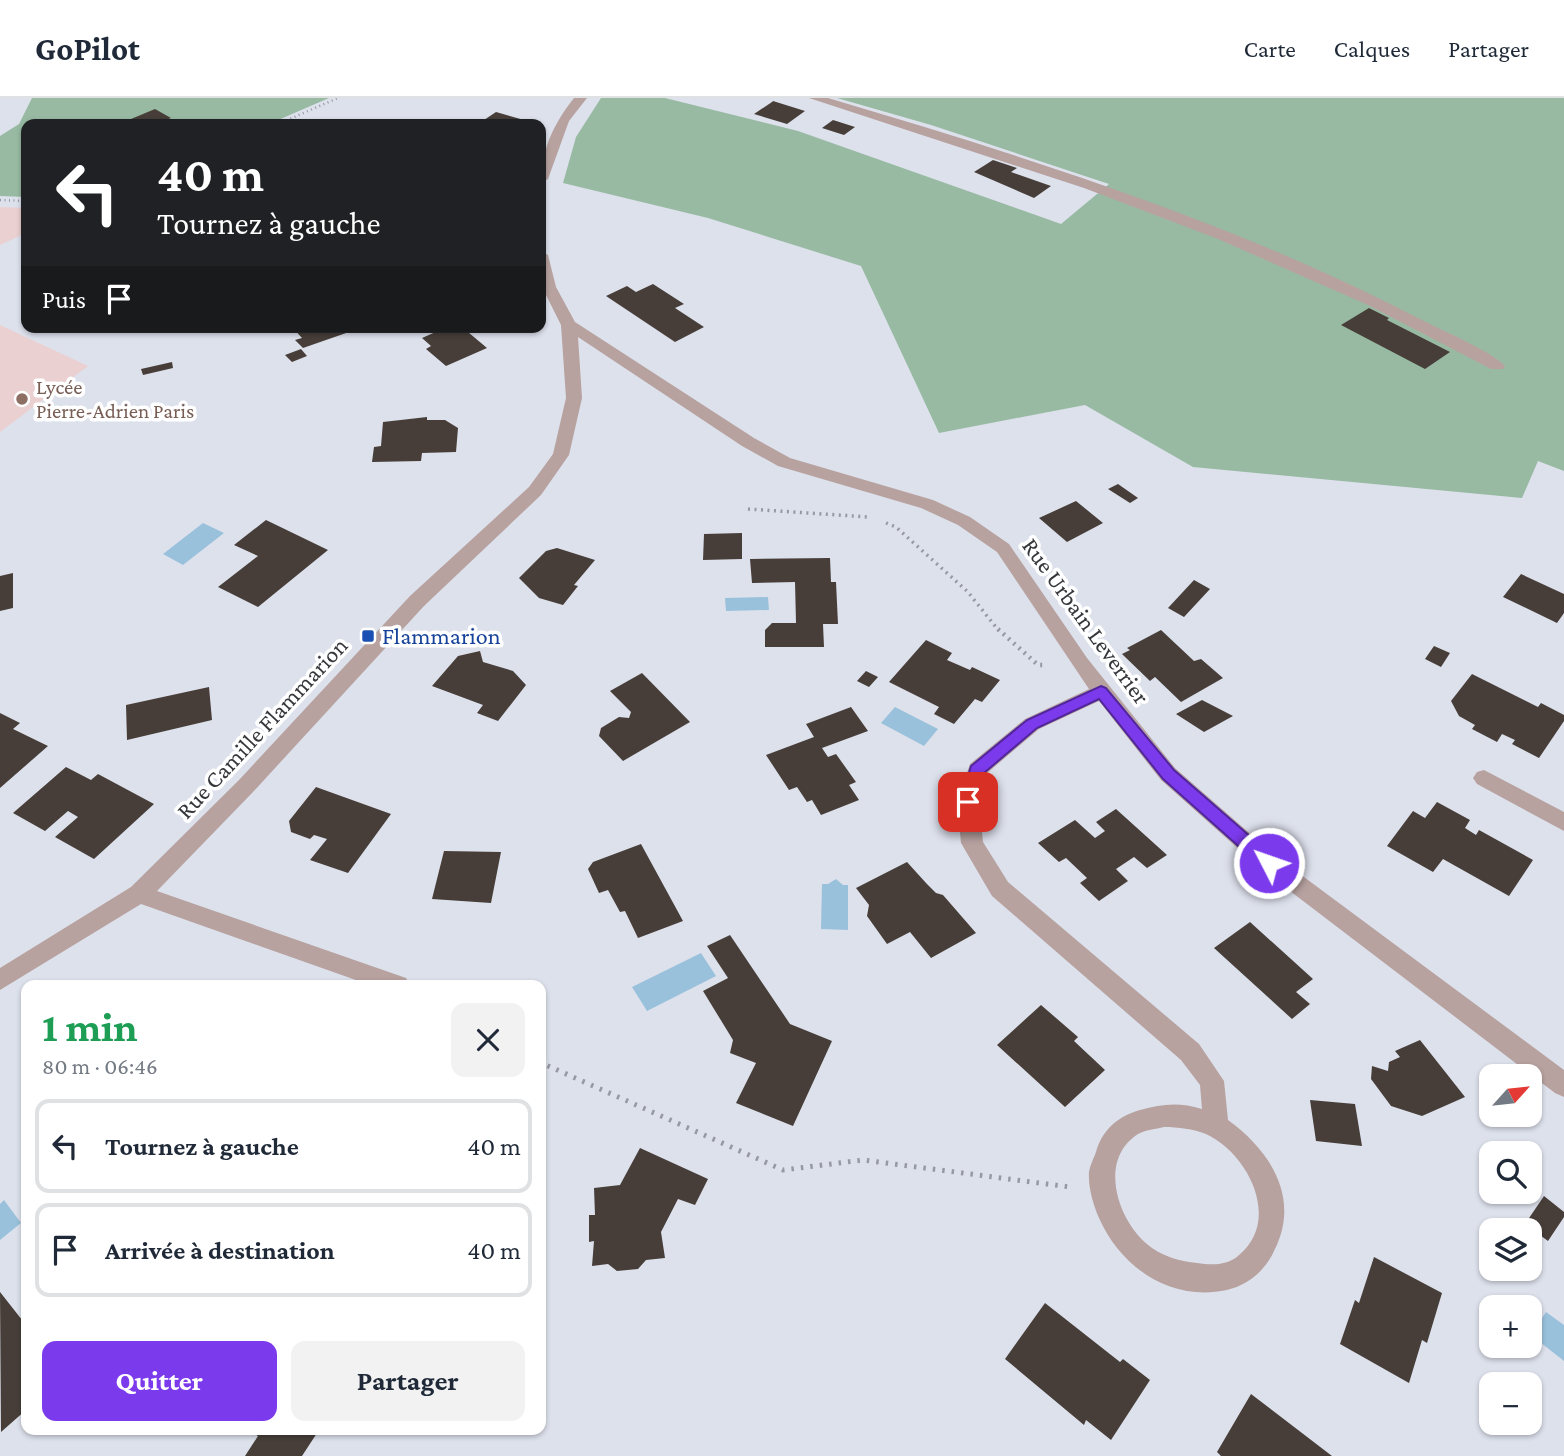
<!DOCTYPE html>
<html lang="fr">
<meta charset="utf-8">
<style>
:root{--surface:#fff;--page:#f2f2f3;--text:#1f2937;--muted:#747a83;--line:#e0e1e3;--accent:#7c3aed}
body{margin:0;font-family:"Crimson Pro",serif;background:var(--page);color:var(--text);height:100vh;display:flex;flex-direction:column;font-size:26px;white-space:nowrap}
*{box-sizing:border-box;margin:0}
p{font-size:23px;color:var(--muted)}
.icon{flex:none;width:38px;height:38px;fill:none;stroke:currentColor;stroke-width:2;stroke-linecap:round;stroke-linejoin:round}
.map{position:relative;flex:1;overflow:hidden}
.sheet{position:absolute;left:21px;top:882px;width:525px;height:455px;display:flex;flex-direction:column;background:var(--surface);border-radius:14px;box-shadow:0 2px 5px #0004}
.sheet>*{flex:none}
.top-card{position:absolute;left:21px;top:21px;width:525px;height:214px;border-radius:14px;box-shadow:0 2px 5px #0004;background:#202124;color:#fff;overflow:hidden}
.needle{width:46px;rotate:63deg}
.tools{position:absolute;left:1479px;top:966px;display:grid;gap:14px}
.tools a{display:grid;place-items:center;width:63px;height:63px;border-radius:14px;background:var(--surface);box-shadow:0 2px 5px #0004;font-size:35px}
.pin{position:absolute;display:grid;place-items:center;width:60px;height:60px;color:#fff;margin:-30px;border-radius:14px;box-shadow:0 4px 10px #0006}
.me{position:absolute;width:77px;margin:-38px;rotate:311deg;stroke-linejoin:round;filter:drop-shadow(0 0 5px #0008)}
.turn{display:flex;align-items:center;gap:24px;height:147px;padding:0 21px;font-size:32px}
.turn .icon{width:91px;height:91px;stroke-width:2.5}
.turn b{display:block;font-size:49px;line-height:60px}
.then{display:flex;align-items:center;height:66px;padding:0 21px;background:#0003;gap:14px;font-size:26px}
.round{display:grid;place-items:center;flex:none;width:74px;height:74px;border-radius:14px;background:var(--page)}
.overview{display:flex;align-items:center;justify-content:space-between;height:119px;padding:0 21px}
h1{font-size:42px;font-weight:700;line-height:52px;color:#1e9e55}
.primary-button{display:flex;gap:14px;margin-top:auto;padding:14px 21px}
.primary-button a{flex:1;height:80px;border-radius:14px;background:var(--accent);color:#fff;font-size:28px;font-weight:700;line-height:80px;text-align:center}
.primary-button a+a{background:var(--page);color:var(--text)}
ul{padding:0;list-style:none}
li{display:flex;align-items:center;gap:21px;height:94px;margin:0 14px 10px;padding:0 7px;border:4px solid var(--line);border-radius:14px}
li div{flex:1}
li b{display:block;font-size:26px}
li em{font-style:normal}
header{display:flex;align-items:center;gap:42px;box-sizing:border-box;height:98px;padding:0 35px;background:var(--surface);border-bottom:2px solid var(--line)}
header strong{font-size:33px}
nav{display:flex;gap:38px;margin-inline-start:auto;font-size:24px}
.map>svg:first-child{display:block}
.education{fill:#ebd0d1}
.green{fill:#98baa3}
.water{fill:#9ac1dc}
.building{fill:#473e39}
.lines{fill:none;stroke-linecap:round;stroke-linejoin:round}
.path-far3{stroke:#9699a1;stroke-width:2.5;stroke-dasharray:1 3.5;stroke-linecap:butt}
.path-far2{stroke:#9699a1;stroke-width:3.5;stroke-dasharray:2 4.5;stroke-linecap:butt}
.path-far1{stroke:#9699a1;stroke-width:4.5;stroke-dasharray:2 5;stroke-linecap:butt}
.path{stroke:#9699a1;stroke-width:5;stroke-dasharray:2.5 7;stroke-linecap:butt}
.minor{fill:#b7a2a0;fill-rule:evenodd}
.route{fill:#7c3aed;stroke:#51269a;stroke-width:2}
.education-dot{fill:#8d6e63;stroke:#fff;stroke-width:2.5}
.transit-dot{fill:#1a4fb4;stroke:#fff;stroke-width:2.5}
.labels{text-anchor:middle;stroke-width:7;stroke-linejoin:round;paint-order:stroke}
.far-education-label{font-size:21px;fill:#785e54;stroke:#fff;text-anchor:start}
.street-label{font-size:24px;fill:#36373b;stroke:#fff}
.transit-label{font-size:24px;fill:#164399;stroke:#fff;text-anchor:start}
</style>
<header>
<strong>GoPilot</strong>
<nav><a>Carte</a><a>Calques</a><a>Partager</a></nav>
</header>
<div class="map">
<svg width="1564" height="1358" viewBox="0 0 1564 1358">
<rect width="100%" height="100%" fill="#dde1ec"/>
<path class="education" d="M0,109L26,110V135L0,147Z
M0,227L88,268L0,334Z"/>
<path class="green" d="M32,0H329L269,26H26V99L0,98V38L19,26Z
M601,0H665L798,33L1061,126L1109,86L931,27L837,0H1564V373L1538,363L1522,400L1193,369L1085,307L939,335L861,168L708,120L563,85L576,39Z"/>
<path class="water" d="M203,425L224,435L183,467L163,456Z
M768,499L769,512L726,513L725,500Z
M895,609L938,631L924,648L881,625Z
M836,781L843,787H848V832L821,831L822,786H828Z
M701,855L716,878L647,913L632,889Z
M4,1102L21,1125L0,1142V1106Z
M1546,1214L1564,1227V1263L1531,1237Z"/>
<path class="building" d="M772,4L773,3L805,13L787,26L754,16Z
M155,11L171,20L155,26H119Z
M496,14L524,22L518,26H478Z
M833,22L855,29L844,37L822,30Z
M993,62L1017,70L1011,74L1051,88L1034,100L974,74Z
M653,186L684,206L675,210L704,229L675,244L606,198L627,188L636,194Z
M1369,210L1389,220L1387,222L1450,254L1425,271L1341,227Z
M292,229H345L349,234L303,250L295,242L302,240Z
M447,229H462L487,250L446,268L426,251L431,248L422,240Z
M301,251L307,258L292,264L285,257Z
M172,264L173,270L143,277L141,271Z
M427,319V322H445L458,330L456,354L422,355L421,363L372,364L374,349L381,348L383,324Z
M1118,386L1138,400L1130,405L1108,391Z
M1076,403L1103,425L1067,444L1039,420Z
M266,422L328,452L258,509L218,489L258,458L234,447Z
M742,435V461L703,462L704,436Z
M557,450L595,462L574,487L578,488L563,507L539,500L519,480L546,453Z
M830,460L831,484H836L838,526H823L824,549H765V532L772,525H796L795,484L752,485L750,461Z
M13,475V510L0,513V478Z
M1521,476L1564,496V515L1557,525L1503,499Z
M1194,482L1210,491L1184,519L1168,510Z
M1161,532L1194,563L1201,561L1223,580L1181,604L1155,579L1150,583L1122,556L1130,552L1127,550Z
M926,542L952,555L947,562L970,572L972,569L1000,582L982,604L975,601L954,626L934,616L939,609L889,584Z
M1434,548L1450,555L1441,569L1425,561Z
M480,553L483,564L513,573L526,587L498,623L477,615L483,607L432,588L458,558Z
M866,573L878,579L869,589L857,583Z
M642,575L690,624L623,663L599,638L601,630L619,619L629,620L631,614L610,593Z
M1472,576L1538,609L1541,605L1564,617V623L1539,660L1512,646L1515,642L1502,636L1497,644L1472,631L1475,627L1459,618L1451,603Z
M209,589L212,622L127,642L126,607Z
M1202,602L1233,618L1204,634L1176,616Z
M851,609L868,633L822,650L828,659L836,656L856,684L849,687L859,702L821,717L812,702L807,704L797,689L789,692L766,657L814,639L806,626Z
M0,615L20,625L13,631L48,648L0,690Z
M66,669L91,682L98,676L154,706L94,761L55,739L78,719L68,713L45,733L13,715Z
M316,689L391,716L348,775L310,762L327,741L314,737L310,741L291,734L289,723Z
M1437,704L1470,722L1465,730L1476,737L1479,732L1533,762L1509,798L1443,761L1433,774L1387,748L1413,713L1425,720Z
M1116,711L1167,757L1147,770L1134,759L1116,771L1128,783L1099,803L1080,785L1087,780L1066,760L1059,764L1038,745L1075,722L1095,740L1105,733L1096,724Z
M641,746L683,823L638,840L625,813L620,814L608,792L599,795L588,771L593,764Z
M444,753L501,754L491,805L432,801Z
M907,764L926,785L936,795L943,797L976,835L931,860L910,834L887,846L867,818L869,807L856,790Z
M1250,824L1313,881L1296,894L1310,906L1292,921L1214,850Z
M730,837L790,926L832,943L793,1028L736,1005L756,965L730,955L733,942L703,893L728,880L707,848Z
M1041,907L1078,939L1074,943L1105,972L1065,1009L997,947Z
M1420,942L1465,999L1422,1018L1391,1008L1371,981L1372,968L1388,973L1389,964L1400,959L1395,953Z
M1310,1002L1355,1006L1362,1048L1316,1043Z
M640,1050L708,1081L695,1107L678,1101L661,1134L665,1160L646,1162L638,1171L617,1173L608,1166L592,1168L594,1143L589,1144V1117H595L594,1090L620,1087Z
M1544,1098L1564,1114V1119L1548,1143L1525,1126Z
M1374,1159L1442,1195L1427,1245L1422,1242L1409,1285L1340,1246L1355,1202L1359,1205Z
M0,1194L26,1227V1312L1,1334Z
M1045,1205L1120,1264L1123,1261L1150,1282L1111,1342L1086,1322L1084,1327L1005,1261Z
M1251,1296L1332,1358H1221L1217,1354Z
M247,1332H319L302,1358H245L258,1338Z"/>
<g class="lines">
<path class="path-far3" d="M278,26L338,0
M0,102L26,103"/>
<path class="path-far2" d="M748,411L868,419
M886,425L896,429L968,494L999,533"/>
<path class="path-far1" d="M998,531L1038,567H1047"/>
<path class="path" d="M541,961L546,967L783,1072L863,1062L1070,1089"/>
<path class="minor" d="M574,0H587L569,23L548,81L541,85C541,52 554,25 574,0Z
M809,0H828C1030,60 1234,124 1422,222C1441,232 1493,254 1505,268L1503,271H1491L1368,207L1218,141L1084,90Z
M541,153L548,157L556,189L575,224L754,340L790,360L933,402L970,419L1009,446L1087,560L1175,670L1277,759L1564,972V999L1555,995L1261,771L1161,682L1099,603L1039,631L986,676L979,704L983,744L1008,784L1199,946L1224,983L1228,1022C1271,1053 1301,1101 1274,1153C1265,1173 1248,1187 1227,1192C1171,1204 1121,1170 1099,1120C1093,1106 1088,1089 1089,1074C1090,1067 1094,1060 1096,1054C1102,1032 1118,1018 1140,1012C1162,1006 1179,1004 1202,1011L1200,987L1181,962L992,798L961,745L957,704L970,666L1025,621L1089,591L997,454L958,427L921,410L778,368L742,348L578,239L582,300L569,357L541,397L424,508L253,694L157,793L406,880L410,887H370L141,806L0,892V870L131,789L239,682L410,498L529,389L553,356L566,300L561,227L542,189ZM1164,1029C1178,1029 1193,1031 1206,1036C1249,1056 1282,1123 1238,1158C1226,1168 1211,1167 1197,1165C1180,1163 1167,1160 1152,1150C1119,1127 1096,1063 1138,1036C1145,1032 1156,1031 1164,1029Z
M1484,672L1564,714V733L1477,686L1473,680L1477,674Z"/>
</g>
<path class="route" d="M1101,588L1106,590L1174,672L1275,760L1278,765L1275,770H1263L1163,681L1099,601L1037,630L984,675L974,708H962L960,704L971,668L1027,622Z"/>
<circle class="education-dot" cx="22" cy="301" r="7"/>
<rect class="transit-dot" x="361" y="531" width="14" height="14" rx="3.5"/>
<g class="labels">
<g class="far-education-label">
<text x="36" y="296">Lycée<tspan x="36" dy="24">Pierre-Adrien Paris</tspan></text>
</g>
<g class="street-label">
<text transform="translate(1086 523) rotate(54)" y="8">Rue Urbain Leverrier</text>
<text transform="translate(262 630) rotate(-47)" y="8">Rue Camille Flammarion</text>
</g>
<g class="transit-label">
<text x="382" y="546">Flammarion</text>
</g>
</g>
</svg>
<div class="tools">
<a><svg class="needle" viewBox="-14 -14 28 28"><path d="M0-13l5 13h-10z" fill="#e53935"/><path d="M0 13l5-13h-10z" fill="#747a83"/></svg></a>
<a><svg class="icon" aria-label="search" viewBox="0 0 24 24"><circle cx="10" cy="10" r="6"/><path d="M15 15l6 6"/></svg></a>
<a><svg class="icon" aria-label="layers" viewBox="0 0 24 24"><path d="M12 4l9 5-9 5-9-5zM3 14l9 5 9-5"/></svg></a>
<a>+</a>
<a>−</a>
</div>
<div class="pin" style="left:968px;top:704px;background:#d93025"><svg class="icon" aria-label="arrive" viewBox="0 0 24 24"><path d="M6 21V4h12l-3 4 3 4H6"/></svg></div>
<svg class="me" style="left:1269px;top:765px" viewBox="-20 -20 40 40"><circle r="17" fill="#7c3aed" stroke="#fff" stroke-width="3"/><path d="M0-11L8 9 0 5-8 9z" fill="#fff"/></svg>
<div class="top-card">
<div class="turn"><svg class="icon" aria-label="left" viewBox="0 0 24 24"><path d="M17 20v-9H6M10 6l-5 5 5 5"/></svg><div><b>40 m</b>Tournez à gauche</div></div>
<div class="then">Puis<svg class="icon" aria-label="arrive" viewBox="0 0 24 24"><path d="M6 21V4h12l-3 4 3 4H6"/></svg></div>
</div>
<section class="sheet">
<div class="overview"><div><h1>1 min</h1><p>80 m · 06:46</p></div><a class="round"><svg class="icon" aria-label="close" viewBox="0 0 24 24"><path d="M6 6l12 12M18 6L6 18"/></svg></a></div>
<ul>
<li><svg class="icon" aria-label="left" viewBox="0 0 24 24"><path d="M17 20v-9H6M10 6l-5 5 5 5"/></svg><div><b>Tournez à gauche</b></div><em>40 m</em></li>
<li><svg class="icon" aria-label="arrive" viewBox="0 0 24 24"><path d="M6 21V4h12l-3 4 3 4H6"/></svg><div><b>Arrivée à destination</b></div><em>40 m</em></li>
</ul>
<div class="primary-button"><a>Quitter</a><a>Partager</a></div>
</section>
</div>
